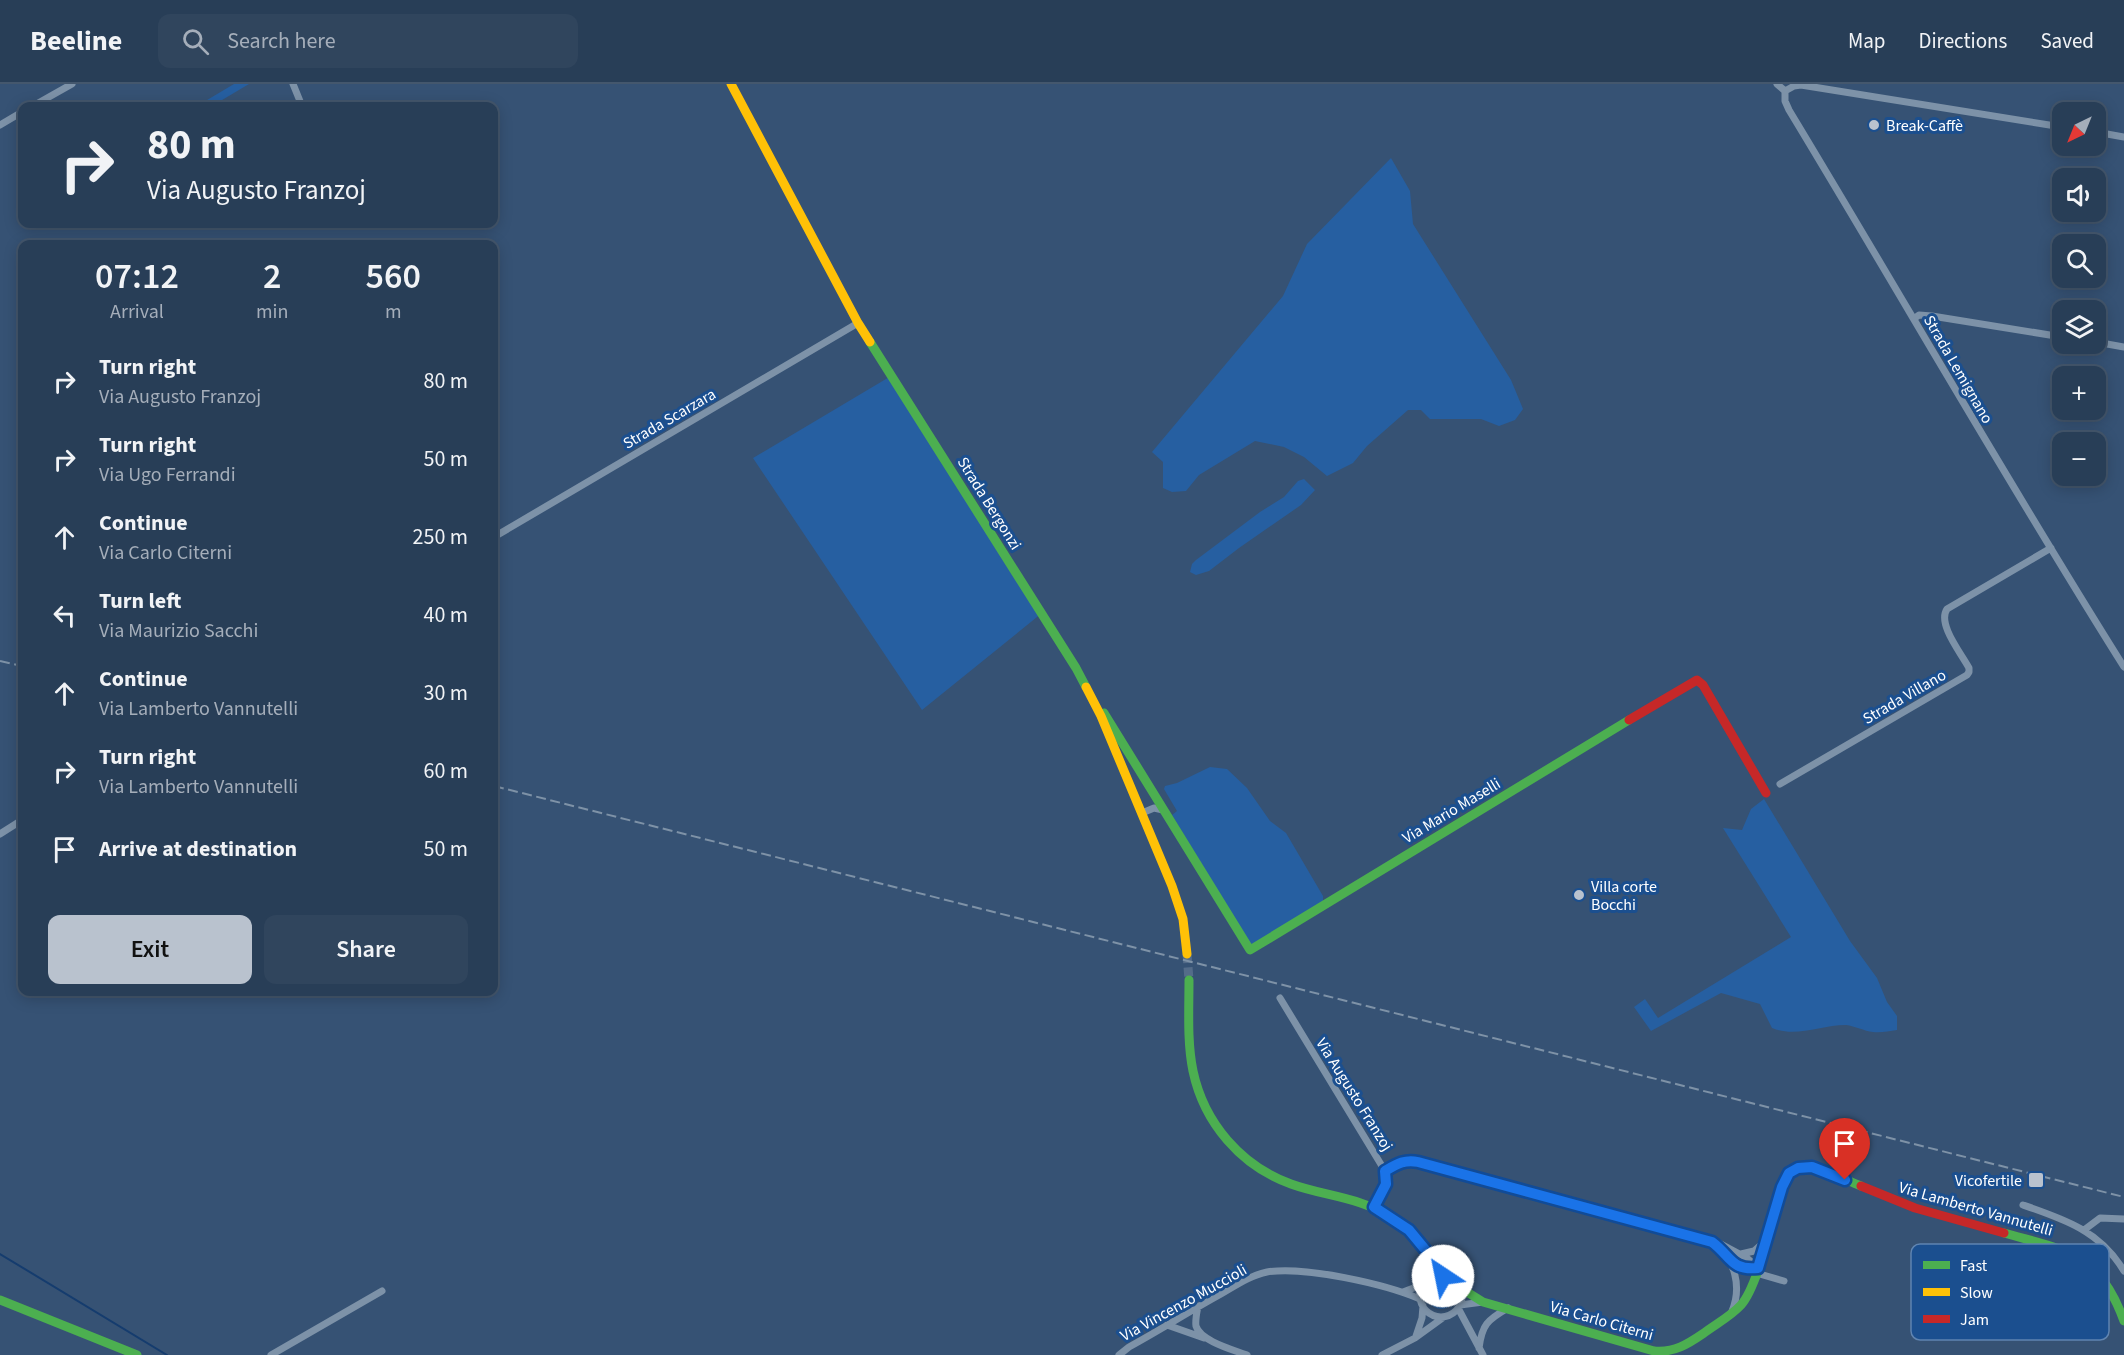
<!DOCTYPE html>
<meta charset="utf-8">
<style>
:root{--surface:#283e57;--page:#30455d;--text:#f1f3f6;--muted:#a5aeba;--line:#44576d;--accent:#b9c2ce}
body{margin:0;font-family:"Source Sans 3",sans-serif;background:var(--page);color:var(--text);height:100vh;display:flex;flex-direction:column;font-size:22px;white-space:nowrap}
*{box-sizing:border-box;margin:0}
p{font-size:20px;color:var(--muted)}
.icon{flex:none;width:33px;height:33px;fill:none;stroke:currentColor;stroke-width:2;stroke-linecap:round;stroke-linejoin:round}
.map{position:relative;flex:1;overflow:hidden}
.side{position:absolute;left:18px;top:156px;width:480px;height:756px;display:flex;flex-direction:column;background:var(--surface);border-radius:12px;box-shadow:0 3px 15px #0003,0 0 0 2px var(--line)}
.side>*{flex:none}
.banner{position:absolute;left:18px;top:18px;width:480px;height:126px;border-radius:12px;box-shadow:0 3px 15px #0003,0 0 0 2px var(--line);background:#283e57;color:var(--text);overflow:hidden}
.needle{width:39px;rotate:223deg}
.controls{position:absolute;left:2052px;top:18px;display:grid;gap:12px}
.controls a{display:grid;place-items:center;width:54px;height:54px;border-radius:12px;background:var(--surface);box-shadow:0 3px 15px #0003,0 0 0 2px var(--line);font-size:30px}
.pin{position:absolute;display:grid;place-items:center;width:51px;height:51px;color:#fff;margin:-62px -26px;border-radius:50% 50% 50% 0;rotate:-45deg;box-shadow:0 0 6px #0007}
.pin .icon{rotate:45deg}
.me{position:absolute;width:66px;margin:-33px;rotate:326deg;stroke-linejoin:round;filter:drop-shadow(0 0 4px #0008)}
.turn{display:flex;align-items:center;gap:21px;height:126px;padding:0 30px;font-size:27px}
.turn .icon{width:78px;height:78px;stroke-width:2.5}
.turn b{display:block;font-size:42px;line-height:51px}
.eta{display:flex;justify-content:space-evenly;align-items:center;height:102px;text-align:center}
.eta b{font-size:36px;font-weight:600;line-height:42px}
.primary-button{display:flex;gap:12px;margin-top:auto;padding:12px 30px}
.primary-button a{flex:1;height:69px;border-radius:12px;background:var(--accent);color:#111;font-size:24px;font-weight:600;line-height:69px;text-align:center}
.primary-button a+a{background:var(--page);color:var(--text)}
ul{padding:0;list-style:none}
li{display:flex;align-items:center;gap:18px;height:78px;padding:0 30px}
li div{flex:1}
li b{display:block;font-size:22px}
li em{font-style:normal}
header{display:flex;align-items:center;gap:36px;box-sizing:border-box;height:84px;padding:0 30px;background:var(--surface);border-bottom:2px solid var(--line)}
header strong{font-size:28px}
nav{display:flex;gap:33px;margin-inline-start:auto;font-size:21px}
.search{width:420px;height:54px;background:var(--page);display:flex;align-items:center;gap:15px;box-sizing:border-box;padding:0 21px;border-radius:12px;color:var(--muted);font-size:22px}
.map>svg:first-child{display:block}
.green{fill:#265fa1}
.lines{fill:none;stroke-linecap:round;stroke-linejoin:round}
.stream{stroke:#153c6e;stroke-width:2}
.secondary-tunnel{stroke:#546c89;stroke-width:9;stroke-dasharray:9 4.5;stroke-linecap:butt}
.street{stroke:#7d92a8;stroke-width:7}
.fast{stroke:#4caf50;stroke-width:9}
.slow{stroke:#ffc107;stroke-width:9}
.jam{stroke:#c62828;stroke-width:9}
.rail{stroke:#7e92a7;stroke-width:2;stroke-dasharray:10 4.5;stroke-linecap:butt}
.route-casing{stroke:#114b97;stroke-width:15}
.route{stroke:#1a73e8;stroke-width:10}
.poi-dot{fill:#b9c2ce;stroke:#1b4f8f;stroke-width:2}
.labels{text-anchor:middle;stroke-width:6;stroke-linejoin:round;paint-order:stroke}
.poi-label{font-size:16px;fill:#fff;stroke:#1b4f8f;text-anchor:start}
.street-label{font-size:16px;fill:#fff;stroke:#1b4f8f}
.key{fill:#1b4f8f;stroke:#5f84b1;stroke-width:1.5}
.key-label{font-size:16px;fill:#fff}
</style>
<header>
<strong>Beeline</strong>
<div class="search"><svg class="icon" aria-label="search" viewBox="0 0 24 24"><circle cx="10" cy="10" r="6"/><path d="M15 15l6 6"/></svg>Search here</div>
<nav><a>Map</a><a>Directions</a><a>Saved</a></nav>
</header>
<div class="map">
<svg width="2124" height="1271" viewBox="0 0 2124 1271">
<rect width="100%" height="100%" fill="#365274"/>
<path class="green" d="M234,0H249L212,22H197Z
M1391,74L1410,107L1413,140L1511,296L1523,325L1515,336L1499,342L1481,335H1430L1421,326H1408L1367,362L1353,379L1327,392L1304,373L1284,363L1255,357L1199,391L1186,407L1172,408L1163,404V378L1152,368L1283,212L1307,160Z
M891,292L1042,529L922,626L753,374Z
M1304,395L1315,406L1301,421L1239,464L1209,487L1196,491L1190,488L1192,480L1196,476L1260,428L1284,413L1298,397Z
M1210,683L1227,685L1247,704L1270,737L1286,749L1323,812V818L1251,862L1172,731L1177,727L1164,705L1165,702L1177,699Z
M1764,715L1850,857L1877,894L1887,918L1897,932V946C1889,947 1881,949 1873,948C1864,947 1855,942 1846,941C1820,941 1796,954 1772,944L1760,920L1721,909L1651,947L1634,923L1645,915L1658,934L1791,853L1723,744L1742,746L1751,725Z
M1428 1212a13 13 0 1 1 26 0a13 13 0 1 1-26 0Z"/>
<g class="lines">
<path class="stream" d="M0,1170L167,1271"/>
<path class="secondary-tunnel" d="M1187,870L1189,896"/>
<path class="street" d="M293,0L302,22
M1777,0L1785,7
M1785,7V17L1789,26C1901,211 2008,399 2124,583
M1785,7L1794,2L1801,1L2062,43
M33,22L72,0
M0,41L22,28
M2096,48L2124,53
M1915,234L1919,231L1932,232L2062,253
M2096,258L2124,263
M494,453L858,239
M1780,700L1967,591L1969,588V584C1961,569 1937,540 1947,525L2051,464
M1142,729L1154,724L1163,726
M0,750L22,736
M1280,914L1385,1087L1386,1100L1374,1123
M1385,1087C1397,1080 1404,1075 1418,1078L1719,1159L1747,1174L1758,1184
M2023,1121C2064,1135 2100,1147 2124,1187
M2084,1146L2100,1134L2124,1135
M1714,1160C1735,1174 1742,1203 1732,1227
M1741,1170L1754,1167L1764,1158
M1430,1172V1195
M1732,1178L1742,1185L1758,1184
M1756,1189L1784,1197
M1420 1212a21 21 0 1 1 42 0a21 21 0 1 1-42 0Z
M1403,1208L1424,1200
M1460,1221L1483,1218
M1198,1222C1197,1228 1195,1236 1196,1242C1200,1257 1234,1266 1247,1271
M1458,1224L1483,1271
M1167,1241L1204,1254
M1416,1252L1422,1234L1423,1222
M1479,1264C1482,1241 1487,1236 1508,1224
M271,1271L382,1207
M1119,1271L1129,1263C1160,1246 1190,1227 1221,1210C1235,1202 1251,1191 1267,1188C1305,1182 1385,1200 1420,1215
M1382,1271L1415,1254L1444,1233"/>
<path class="fast" d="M870,258L1076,584L1086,603
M1104,629L1250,866L1629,636
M1189,896C1189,926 1187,958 1193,987C1204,1039 1241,1082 1291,1100C1324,1112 1360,1113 1390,1133C1414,1147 1429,1172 1447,1192
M2004,1149C2067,1167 2099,1168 2124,1237
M1459,1203L1483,1218L1654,1267C1674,1269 1688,1260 1704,1249C1716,1240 1731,1232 1741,1221C1759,1201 1775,1125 1784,1096C1805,1070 1837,1093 1861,1102
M0,1216L137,1271"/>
<path class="slow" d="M731,0L858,239L870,258
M1086,603L1101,632L1172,802L1183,835L1187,870"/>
<path class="jam" d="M1629,636L1697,596L1703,601L1766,709
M1861,1102L1915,1124L2004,1149"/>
<path class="rail" d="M0,577L22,582
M494,702L2124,1113"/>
</g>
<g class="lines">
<defs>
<path id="route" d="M1443,1192H1447L1409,1146L1374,1123L1386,1100L1385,1087C1397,1080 1405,1075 1418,1078L1712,1158C1731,1172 1731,1187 1758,1184L1782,1103L1789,1089L1798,1084L1812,1083L1845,1096"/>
</defs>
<use href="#route" class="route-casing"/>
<use href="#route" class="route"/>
</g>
<g class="poi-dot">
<circle cx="1874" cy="41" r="6"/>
<circle cx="1579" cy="811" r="6"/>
<rect x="2028" y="1088" width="16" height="16" rx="3"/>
</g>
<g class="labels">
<g class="poi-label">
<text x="1886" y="47">Break-Caffè</text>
<text x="1591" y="808">Villa corte<tspan x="1591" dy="18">Bocchi</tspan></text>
<text x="2022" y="1102" text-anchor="end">Vicofertile</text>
</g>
<g class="street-label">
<text transform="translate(1959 285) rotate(60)" y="6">Strada Lemignano</text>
<text transform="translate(669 334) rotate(-30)" y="6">Strada Scarzara</text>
<text transform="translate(990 419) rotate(58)" y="6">Strada Bergonzi</text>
<text transform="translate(1904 612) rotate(-30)" y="6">Strada Villano</text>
<text transform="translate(1451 726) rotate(-31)" y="6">Via Mario Maselli</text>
<text transform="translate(1355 1010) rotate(58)" y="6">Via Augusto Franzoj</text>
<text transform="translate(1976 1124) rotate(16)" y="6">Via Lamberto Vannutelli</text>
<text transform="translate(1183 1218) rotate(-29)" y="6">Via Vincenzo Muccioli</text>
<text transform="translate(1602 1236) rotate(16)" y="6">Via Carlo Citerni</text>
</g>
</g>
<rect x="1911" y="1160" width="198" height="96" rx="9" class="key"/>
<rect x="1923" y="1177" width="27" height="8" fill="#4caf50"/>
<rect x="1923" y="1204" width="27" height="8" fill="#ffc107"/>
<rect x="1923" y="1231" width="27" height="8" fill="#c62828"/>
<g class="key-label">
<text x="1960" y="1187">Fast</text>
<text x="1960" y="1214">Slow</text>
<text x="1960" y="1241">Jam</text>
</g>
</svg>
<div class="controls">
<a><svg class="needle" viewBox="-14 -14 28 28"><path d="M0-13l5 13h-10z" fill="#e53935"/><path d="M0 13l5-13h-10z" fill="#a5aeba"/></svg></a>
<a><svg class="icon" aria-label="sound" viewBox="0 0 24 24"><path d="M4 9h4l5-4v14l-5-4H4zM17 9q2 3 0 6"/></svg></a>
<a><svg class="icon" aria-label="search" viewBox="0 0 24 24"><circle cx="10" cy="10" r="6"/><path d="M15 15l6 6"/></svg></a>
<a><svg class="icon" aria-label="layers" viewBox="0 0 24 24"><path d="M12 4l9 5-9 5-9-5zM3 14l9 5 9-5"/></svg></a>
<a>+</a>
<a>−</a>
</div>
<div class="pin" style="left:1845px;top:1096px;background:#d93025"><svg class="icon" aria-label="arrive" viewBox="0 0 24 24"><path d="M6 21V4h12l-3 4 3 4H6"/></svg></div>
<svg class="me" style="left:1443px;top:1192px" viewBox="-20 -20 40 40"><circle r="19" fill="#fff"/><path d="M0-13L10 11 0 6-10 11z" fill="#1a73e8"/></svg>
<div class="banner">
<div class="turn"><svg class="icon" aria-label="right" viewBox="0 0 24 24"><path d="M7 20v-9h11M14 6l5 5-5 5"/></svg><div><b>80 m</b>Via Augusto Franzoj</div></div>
</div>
<section class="side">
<div class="eta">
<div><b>07:12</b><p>Arrival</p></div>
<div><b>2</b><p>min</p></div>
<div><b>560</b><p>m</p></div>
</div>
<ul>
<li><svg class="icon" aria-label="right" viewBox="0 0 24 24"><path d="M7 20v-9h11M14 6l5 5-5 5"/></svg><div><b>Turn right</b><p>Via Augusto Franzoj</p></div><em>80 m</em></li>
<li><svg class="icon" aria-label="right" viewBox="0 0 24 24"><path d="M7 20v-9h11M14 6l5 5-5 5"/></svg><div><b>Turn right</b><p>Via Ugo Ferrandi</p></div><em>50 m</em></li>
<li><svg class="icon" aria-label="ahead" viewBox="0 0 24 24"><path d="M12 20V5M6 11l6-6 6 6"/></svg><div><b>Continue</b><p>Via Carlo Citerni</p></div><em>250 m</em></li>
<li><svg class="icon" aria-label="left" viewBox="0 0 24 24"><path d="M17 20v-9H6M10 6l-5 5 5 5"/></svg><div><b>Turn left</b><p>Via Maurizio Sacchi</p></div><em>40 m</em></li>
<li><svg class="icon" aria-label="ahead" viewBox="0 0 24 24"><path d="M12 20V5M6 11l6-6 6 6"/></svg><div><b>Continue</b><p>Via Lamberto Vannutelli</p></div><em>30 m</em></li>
<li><svg class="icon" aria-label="right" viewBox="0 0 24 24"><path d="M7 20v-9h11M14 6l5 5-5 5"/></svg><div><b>Turn right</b><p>Via Lamberto Vannutelli</p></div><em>60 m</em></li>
<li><svg class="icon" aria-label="arrive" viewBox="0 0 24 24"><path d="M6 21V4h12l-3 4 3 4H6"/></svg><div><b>Arrive at destination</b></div><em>50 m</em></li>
</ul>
<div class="primary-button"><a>Exit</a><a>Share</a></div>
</section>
</div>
